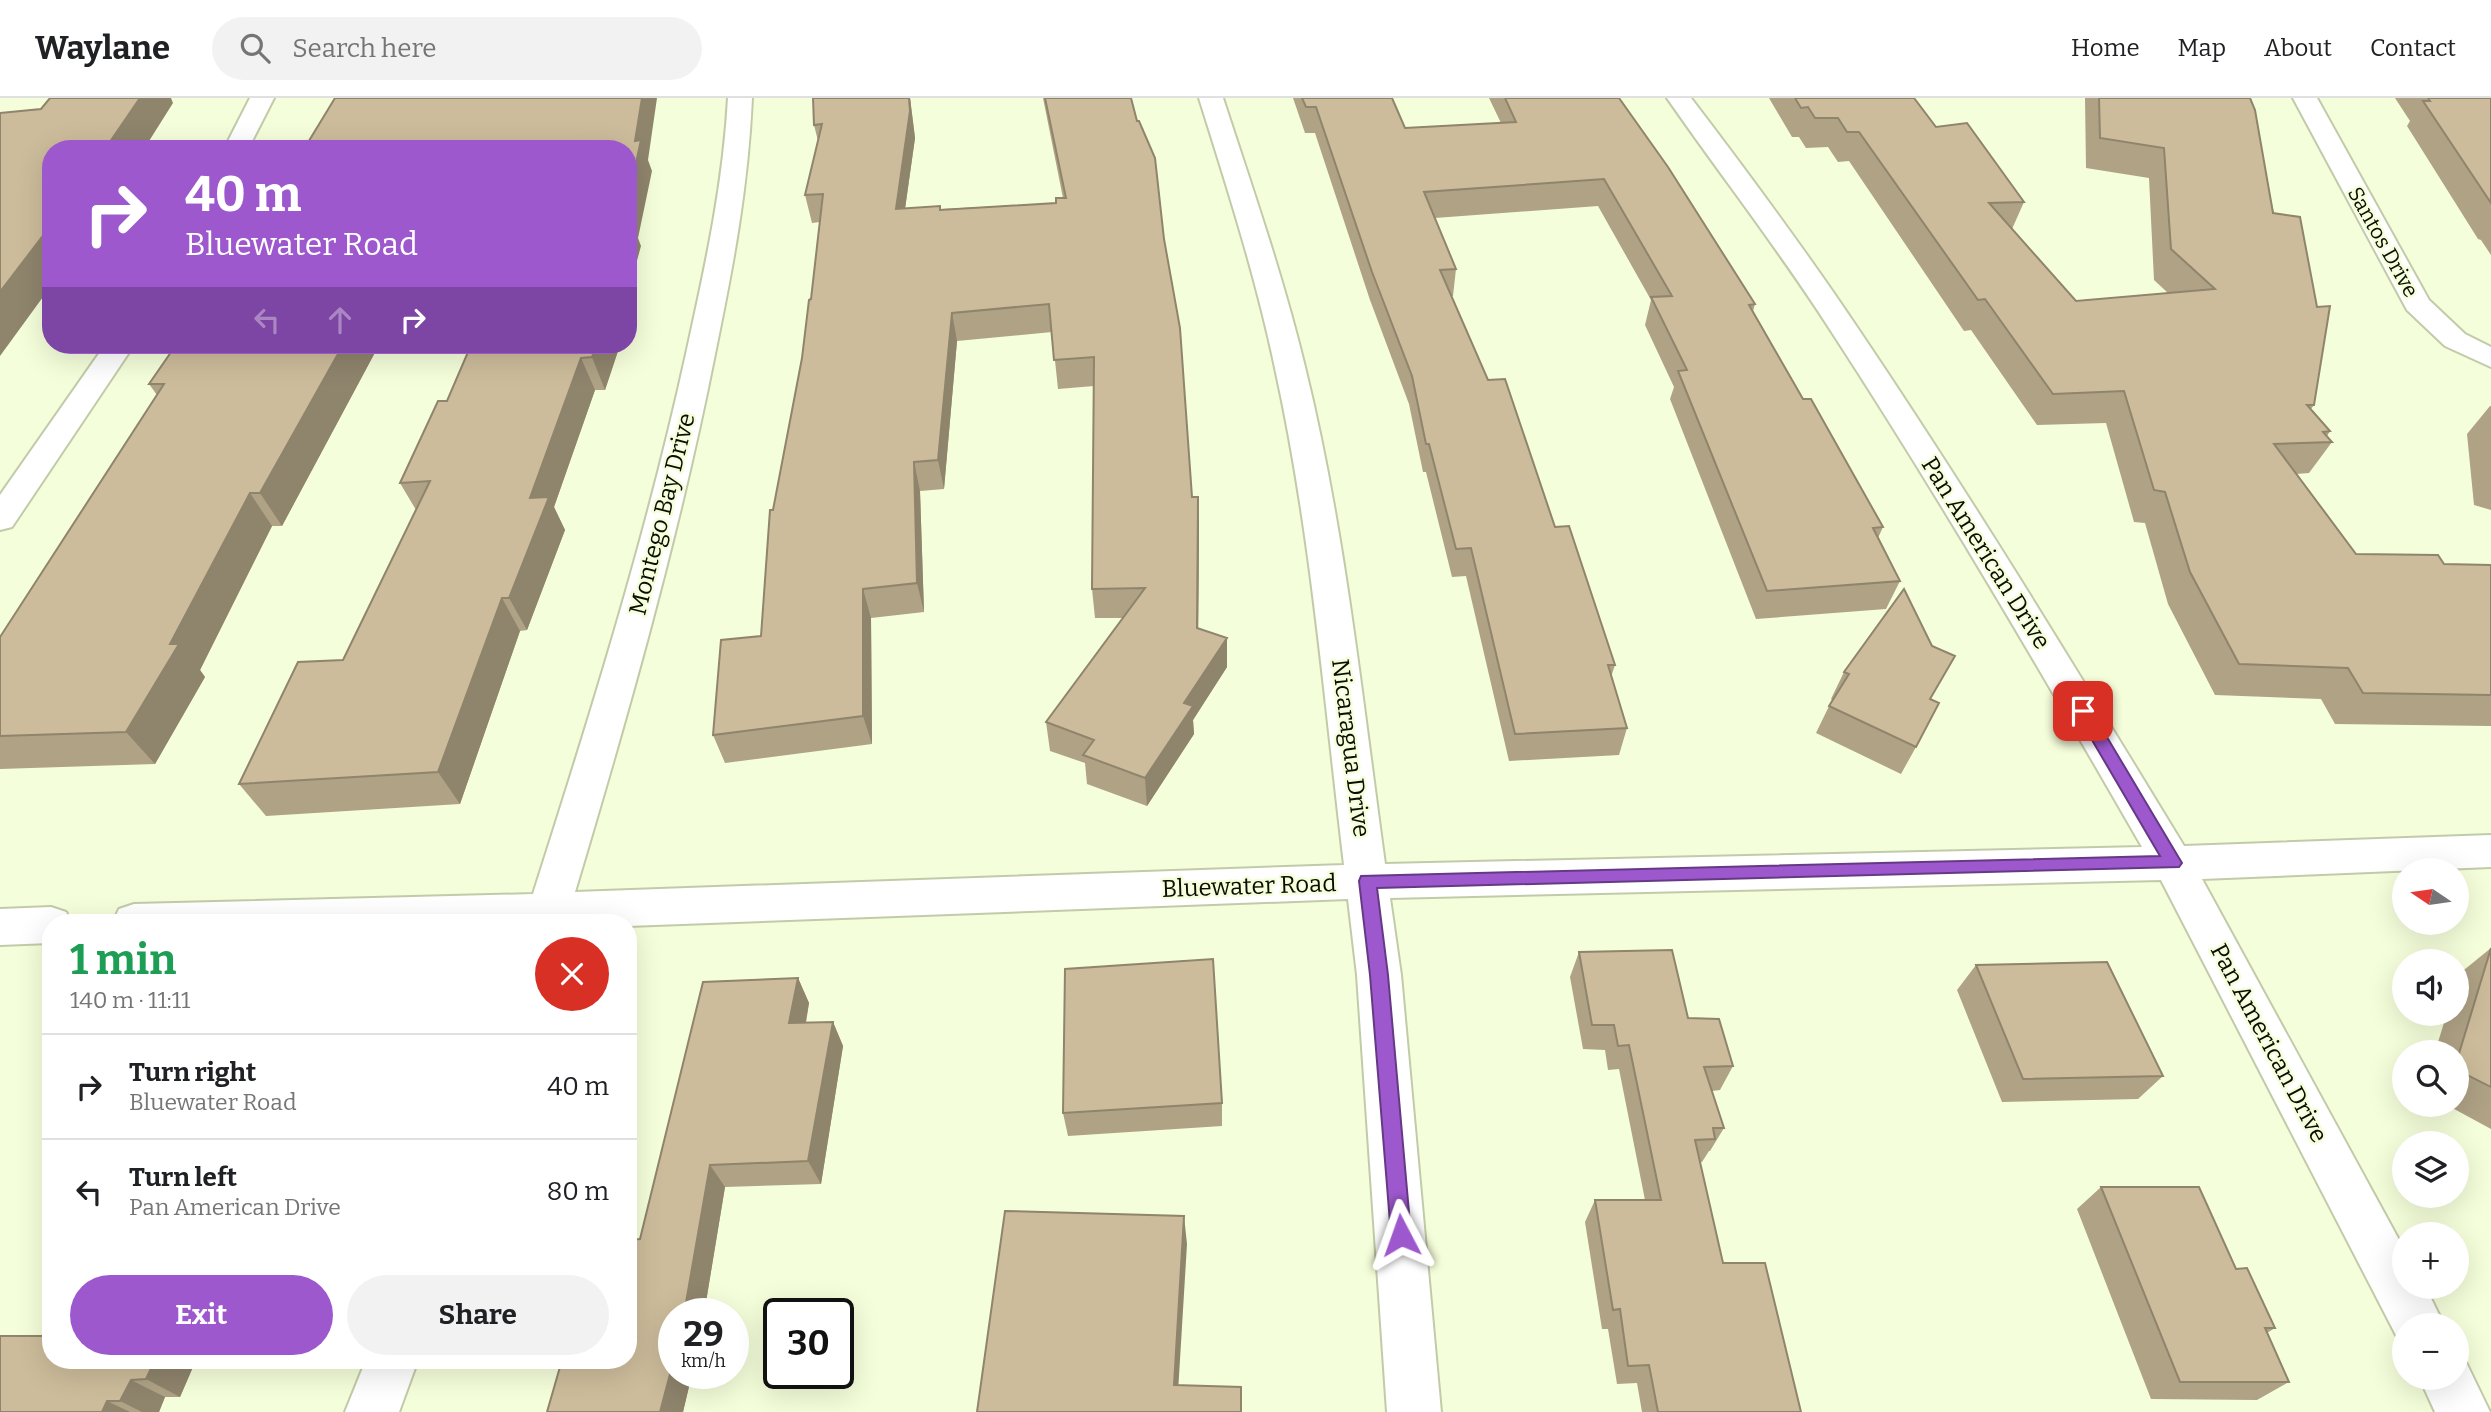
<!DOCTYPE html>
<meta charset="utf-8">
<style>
:root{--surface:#fff;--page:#f2f2f2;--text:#202124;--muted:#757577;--line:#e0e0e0;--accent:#9d58cd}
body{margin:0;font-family:Bitter,serif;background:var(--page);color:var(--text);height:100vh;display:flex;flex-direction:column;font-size:26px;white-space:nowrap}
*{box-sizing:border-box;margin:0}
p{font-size:23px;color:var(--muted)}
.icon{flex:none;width:38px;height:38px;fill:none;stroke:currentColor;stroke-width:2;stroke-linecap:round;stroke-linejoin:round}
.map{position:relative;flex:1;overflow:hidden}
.details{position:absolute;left:42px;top:816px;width:595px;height:455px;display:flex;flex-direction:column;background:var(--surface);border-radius:28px;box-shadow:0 7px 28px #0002}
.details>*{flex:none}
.banner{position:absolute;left:42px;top:42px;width:595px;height:214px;border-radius:28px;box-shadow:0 7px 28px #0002;background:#9d58cd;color:#fff;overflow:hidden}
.needle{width:46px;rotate:283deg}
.tools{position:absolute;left:2392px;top:760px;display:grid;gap:14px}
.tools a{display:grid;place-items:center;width:77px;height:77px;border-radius:50%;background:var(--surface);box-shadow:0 7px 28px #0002;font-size:35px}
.speed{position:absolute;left:658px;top:1200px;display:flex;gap:14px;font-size:35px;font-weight:700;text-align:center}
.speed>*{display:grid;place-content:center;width:91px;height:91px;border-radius:50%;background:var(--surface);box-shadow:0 7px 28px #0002;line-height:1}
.speed small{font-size:18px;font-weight:400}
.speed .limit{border:4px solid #111;border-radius:10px;background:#fff;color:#111}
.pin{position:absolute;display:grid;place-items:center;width:60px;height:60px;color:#fff;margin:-30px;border-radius:14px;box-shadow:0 4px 10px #0006}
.me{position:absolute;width:77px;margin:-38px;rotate:356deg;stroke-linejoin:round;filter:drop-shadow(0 0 5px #0008)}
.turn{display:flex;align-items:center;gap:24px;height:147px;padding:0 28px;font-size:32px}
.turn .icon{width:91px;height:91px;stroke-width:2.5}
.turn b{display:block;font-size:49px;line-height:60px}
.lanes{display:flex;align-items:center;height:66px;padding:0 28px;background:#0003;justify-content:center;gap:35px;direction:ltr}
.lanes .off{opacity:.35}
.round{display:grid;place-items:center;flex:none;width:74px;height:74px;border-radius:37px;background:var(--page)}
.summary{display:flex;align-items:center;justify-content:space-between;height:119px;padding:0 28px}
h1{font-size:42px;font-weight:700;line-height:52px;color:#1e9e55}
.button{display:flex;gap:14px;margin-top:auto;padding:14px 28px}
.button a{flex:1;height:80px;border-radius:42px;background:var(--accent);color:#fff;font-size:28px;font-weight:700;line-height:80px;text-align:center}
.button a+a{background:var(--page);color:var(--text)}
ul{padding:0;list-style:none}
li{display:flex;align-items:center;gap:21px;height:105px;padding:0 28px;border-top:2px solid var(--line)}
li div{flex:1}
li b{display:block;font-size:26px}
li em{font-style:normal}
header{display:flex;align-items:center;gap:42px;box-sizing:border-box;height:98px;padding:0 35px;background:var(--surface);border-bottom:2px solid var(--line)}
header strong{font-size:33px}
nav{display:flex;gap:38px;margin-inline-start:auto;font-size:24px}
.search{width:490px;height:63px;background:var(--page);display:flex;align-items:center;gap:18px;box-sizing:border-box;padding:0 24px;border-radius:38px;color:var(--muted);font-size:26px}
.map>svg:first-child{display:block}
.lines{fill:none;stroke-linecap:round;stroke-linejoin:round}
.street-casing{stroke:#c2cba9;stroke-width:4}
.street{fill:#fff;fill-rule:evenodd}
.wall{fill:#afa285}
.shaded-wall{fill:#8f846c}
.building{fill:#ccbc9b;stroke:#8f846c;stroke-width:2}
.route{fill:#9d58cd;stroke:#663985;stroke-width:2}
.labels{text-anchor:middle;stroke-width:5;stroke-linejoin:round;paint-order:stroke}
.far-street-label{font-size:21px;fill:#0b0d03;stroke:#f5feda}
.street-label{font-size:24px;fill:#0b0d03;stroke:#f5feda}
</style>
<header>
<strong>Waylane</strong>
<div class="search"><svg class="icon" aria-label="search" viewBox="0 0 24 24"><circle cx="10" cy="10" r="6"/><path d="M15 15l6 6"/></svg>Search here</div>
<nav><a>Home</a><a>Map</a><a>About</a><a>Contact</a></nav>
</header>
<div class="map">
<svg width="2491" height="1314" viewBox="0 0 2491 1314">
<rect width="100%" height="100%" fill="#f5feda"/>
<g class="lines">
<defs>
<path id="street" d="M250,0H274L248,51H224Z
M728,0H752C748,91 733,168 715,256C679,438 628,617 575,794L1344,767C1324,601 1311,433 1275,270C1256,179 1227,89 1199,0H1223C1252,89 1283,178 1305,269C1345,431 1362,600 1385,766L2142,749C2042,575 1941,402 1831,233C1780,153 1721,78 1667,0H1691C1749,76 1806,153 1859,232C1973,401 2078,574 2184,748L2491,737V769L2202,781L2404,1151V1188H2425L2444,1227H2404V1247L2400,1245L2161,782L1390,800L1401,877L1441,1314H1387L1357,877L1348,801L628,828V824H113L119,811L134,806L533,796C590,618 646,439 686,256C705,169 723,89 728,0Z
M2293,0H2317L2429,202L2465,236L2491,249V269L2445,248L2407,212Z
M105,247H134L12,429L0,432V397Z
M51,809L66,814L71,824H51V845L0,847V811Z
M2457,1258L2464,1260L2490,1314H2435L2419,1279H2457Z
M366,1262H418L399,1314H345Z"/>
</defs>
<use href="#street" class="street-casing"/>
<use href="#street" class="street"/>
</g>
<path class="wall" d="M813,0H910L915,40L905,111H941L1056,105L1063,100L1043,0H1131L1192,399H1198L1199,428L1198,531L1227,569L1193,622L1194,636L1147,708L1087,686L1085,665L1050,653L1046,624L1123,520H1095L1092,491L1094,288L1058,291L1052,234L957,243L944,391L920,393L924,514L871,520L872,646L725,665L713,637L761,538L773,412L802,260L811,201L820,124L812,125L805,97L818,43L814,27Z
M1293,0H1392L1405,30L1501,25L1489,0H1619L1755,206L1753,213L1803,301L1883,429L1878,440L1900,483L1886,511L1756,521L1670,301L1674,289L1645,227L1651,202L1598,108L1435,120L1456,171L1453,198H1451L1488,282L1555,429L1615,567L1611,579L1627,630L1619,657L1509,663L1466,478L1452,479L1426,374H1423L1409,306L1370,202L1315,35H1305Z
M1769,0H1914L1936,29L2024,104L2012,131L2076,203L2168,195L2154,182L2149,80L2086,70L2085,0H2250L2314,307L2311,311L2330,333L2327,338L2332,344L2309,375L2296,376L2356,456L2444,466L2491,467V628L2335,626L2321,601L2215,597L2168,506L2145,425L2134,424L2106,325L2037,327L1971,232L1964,233L1849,63L1838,64L1828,49L1806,50L1799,39H1792Z
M2395,0H2491V157L2481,142L2478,141L2407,28L2410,23Z
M176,247H379L282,428H272L200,572L205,579L155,666L0,671V539L157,297L149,286Z
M471,247H620L605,292H595L554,409L565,432L527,532L520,533L460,706L266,718L239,686L343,562L416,412L400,385L447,303Z
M2490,308H2491V412L2474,407L2467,336Z
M1844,574L1931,601L1916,649L1901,676L1816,635L1832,602L1831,601Z
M2491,850V1031L2445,1006H2457V954H2435L2447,915H2457V883L2459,876Z
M1579,854L1688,920L1733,968L1720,992L1712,993L1724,1030L1710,1053H1709L1702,1064H1700L1723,1165L1801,1314H1642L1637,1285L1617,1286L1608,1231H1602L1585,1124L1595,1102H1645L1619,971L1608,972L1605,952L1583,951L1570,879Z
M1976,867L2163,978L2138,1001L2002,1004L1957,892Z
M798,880L809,905L806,925L833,924L843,948L821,1086L725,1089L704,1216H674V1276H692L683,1314H547L640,1141Z
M1222,1005V1028L1068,1038L1063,1015Z
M2101,1089L2236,1171L2275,1230L2267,1235L2289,1284L2257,1302L2151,1301L2077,1111Z
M45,1238L196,1262L180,1299H165L159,1314H0Z"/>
<path class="shaded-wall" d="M140,0H171L173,5L144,51H105Z
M642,0H657L648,62L652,73L638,140L641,148L628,196V102L635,43Z
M909,0H910L915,40L901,139L896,111Z
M51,127V188L0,258V194Z
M952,215L957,243L944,391L938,362Z
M343,247H379L282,428L260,395Z
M596,247H620L605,292L592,259Z
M581,260L595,292L554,409L565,432L527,532L509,500L530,400Z
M914,364L920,393L924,514L917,485Z
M250,395L272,428L200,572L205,579L155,666L126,634L170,546Z
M1198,399L1199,428L1198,559L1197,530Z
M863,491L871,520L872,646L863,618Z
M502,500L520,533L460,706L438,674Z
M1227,540V569L1193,622L1194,636L1147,708L1145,680L1184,605Z
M798,880L809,905L801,950L789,925Z
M833,924L843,948L821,1086L808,1063Z
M710,1067L725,1089L704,1216H684Z
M1184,1118L1187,1146L1177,1311L1174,1287Z
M674,1261V1276H692L683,1314H660Z
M155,1262H196L180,1299L146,1281Z
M131,1282L165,1299L159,1314H142L120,1303Z
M107,1303L130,1314H102Z"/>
<path class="building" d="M50,0H140L105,51H51V127L0,194V15L41,11Z
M335,0H642L635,43L641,42L628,102V51H304Z
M813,0H909L910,13L896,111L940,108V112L1056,105V100H1066L1045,0H1131L1137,23H1139L1155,60L1164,141L1180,230L1192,399H1198L1197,530L1227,540L1184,605L1193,608L1145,680L1083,657L1094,642L1046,624L1145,490L1092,491L1094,259L1054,262L1049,206L952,215L938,362L914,364L917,485L863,491V618L713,637L721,542L761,538L770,412H773L802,260L809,202L811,201L823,96L805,97L822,26L814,27Z
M1302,0H1392L1405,30L1516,24L1505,0H1619L1668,69L1755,206L1749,207L1803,301H1811L1883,429L1873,430L1900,483L1767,493L1678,273L1687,272L1651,199L1672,198L1604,81L1424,94L1456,171L1440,172L1488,282L1505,281L1555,429L1569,428L1615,567H1608L1627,630L1515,636L1471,450L1456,451L1429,346H1426L1412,278L1372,174L1316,9H1306Z
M1795,0H1914L1936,29L1967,25L2024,104L1989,105L2076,203L2215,191L2171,151L2164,50L2100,40L2099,0H2250L2255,12L2273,115L2300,119L2317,209L2330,208L2314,307H2307L2330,333L2323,334L2332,344L2274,346L2356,456L2438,457L2444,466L2491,467V597L2363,595L2348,570L2239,566L2190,474L2165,394L2154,392L2124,293L2053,296L1985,201L1978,202L1859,34H1847L1838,20H1815L1808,9L1801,10Z
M2428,0H2491V105L2423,3H2430Z
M176,247H343L260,395H250L170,546H179L126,634L0,638V539L164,286H149Z
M471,247H596L592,259L581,260L530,400L549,399L509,500H502L438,674L239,686L298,564L343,562L430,383L400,385L438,303H447Z
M1904,491L1932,548L1955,558L1930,601L1939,605L1916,649L1829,608L1849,576L1844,574Z
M2491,850V989L2457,972V962Z
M1672,852L1688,920L1719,921L1733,968L1704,969L1724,1030H1713L1715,1041L1695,1042L1723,1165H1765L1801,1314H1658L1649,1267L1628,1268L1620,1211L1613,1212L1595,1102H1661L1629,947L1618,948L1614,927H1592L1579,854Z
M1213,861L1222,1005L1063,1015L1065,871Z
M2107,864L2163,978L2023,981L1976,867Z
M798,880L789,925L833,924L808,1063L710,1067L684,1216H674V1261L660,1314H547L562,1262H628V1142L640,1141L703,884Z
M2101,1089H2199L2236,1171L2247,1170L2275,1230H2265L2289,1284H2180Z
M1005,1113L1184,1118L1174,1287L1241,1289V1314H977Z
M51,1227V1262H155L146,1281L131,1282L120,1303H107L102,1314H0V1238H45Z"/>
<path class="route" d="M2083,607L2089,609L2179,760L2182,765L2179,769L1377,790L1388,877L1411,1137L1408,1144L1401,1147L1394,1144L1391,1137L1370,877L1359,783L1361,778L2160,758L2075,613Z"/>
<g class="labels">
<g class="far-street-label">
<text transform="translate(2383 144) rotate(61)" y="7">Santos Drive</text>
</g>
<g class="street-label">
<text transform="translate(662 416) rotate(-76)" y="8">Montego Bay Drive</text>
<text transform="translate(1986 455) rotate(58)" y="8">Pan American Drive</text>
<text transform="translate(1351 650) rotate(83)" y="8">Nicaragua Drive</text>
<text transform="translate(1249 788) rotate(-2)" y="8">Bluewater Road</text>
<text transform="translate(2269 945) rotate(62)" y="8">Pan American Drive</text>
</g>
</g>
</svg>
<div class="tools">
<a><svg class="needle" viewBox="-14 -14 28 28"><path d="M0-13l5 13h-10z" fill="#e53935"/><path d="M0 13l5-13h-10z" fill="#757577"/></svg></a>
<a><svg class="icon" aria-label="sound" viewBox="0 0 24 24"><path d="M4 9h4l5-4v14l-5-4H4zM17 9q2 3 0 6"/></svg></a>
<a><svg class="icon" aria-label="search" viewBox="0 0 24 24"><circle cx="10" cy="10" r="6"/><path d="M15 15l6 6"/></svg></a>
<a><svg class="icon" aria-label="layers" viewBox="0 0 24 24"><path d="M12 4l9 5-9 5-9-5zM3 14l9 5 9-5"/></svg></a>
<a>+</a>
<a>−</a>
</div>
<div class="speed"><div>29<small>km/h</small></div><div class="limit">30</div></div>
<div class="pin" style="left:2083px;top:613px;background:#d93025"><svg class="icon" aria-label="arrive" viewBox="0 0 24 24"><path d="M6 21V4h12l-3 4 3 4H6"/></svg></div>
<svg class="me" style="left:1401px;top:1137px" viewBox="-20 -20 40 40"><path d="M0-17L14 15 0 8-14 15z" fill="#9d58cd" stroke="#fff" stroke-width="4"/></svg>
<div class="banner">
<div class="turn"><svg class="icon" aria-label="right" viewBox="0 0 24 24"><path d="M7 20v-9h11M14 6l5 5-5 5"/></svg><div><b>40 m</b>Bluewater Road</div></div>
<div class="lanes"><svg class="icon off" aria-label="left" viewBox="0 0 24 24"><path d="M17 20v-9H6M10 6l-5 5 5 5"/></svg><svg class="icon off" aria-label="ahead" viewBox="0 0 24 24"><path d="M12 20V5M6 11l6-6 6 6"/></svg><svg class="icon" aria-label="right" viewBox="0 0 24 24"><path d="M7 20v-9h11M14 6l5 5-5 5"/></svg></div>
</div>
<section class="details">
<div class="summary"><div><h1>1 min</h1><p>140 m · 11:11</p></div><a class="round" style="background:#d93025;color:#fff"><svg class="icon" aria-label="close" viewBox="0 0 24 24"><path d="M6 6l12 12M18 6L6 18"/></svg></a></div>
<ul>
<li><svg class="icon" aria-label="right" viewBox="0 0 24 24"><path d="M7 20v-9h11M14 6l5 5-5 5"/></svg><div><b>Turn right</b><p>Bluewater Road</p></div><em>40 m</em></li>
<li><svg class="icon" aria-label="left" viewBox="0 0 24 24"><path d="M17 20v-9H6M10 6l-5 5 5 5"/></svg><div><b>Turn left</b><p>Pan American Drive</p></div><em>80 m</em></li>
</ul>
<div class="button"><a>Exit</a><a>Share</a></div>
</section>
</div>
